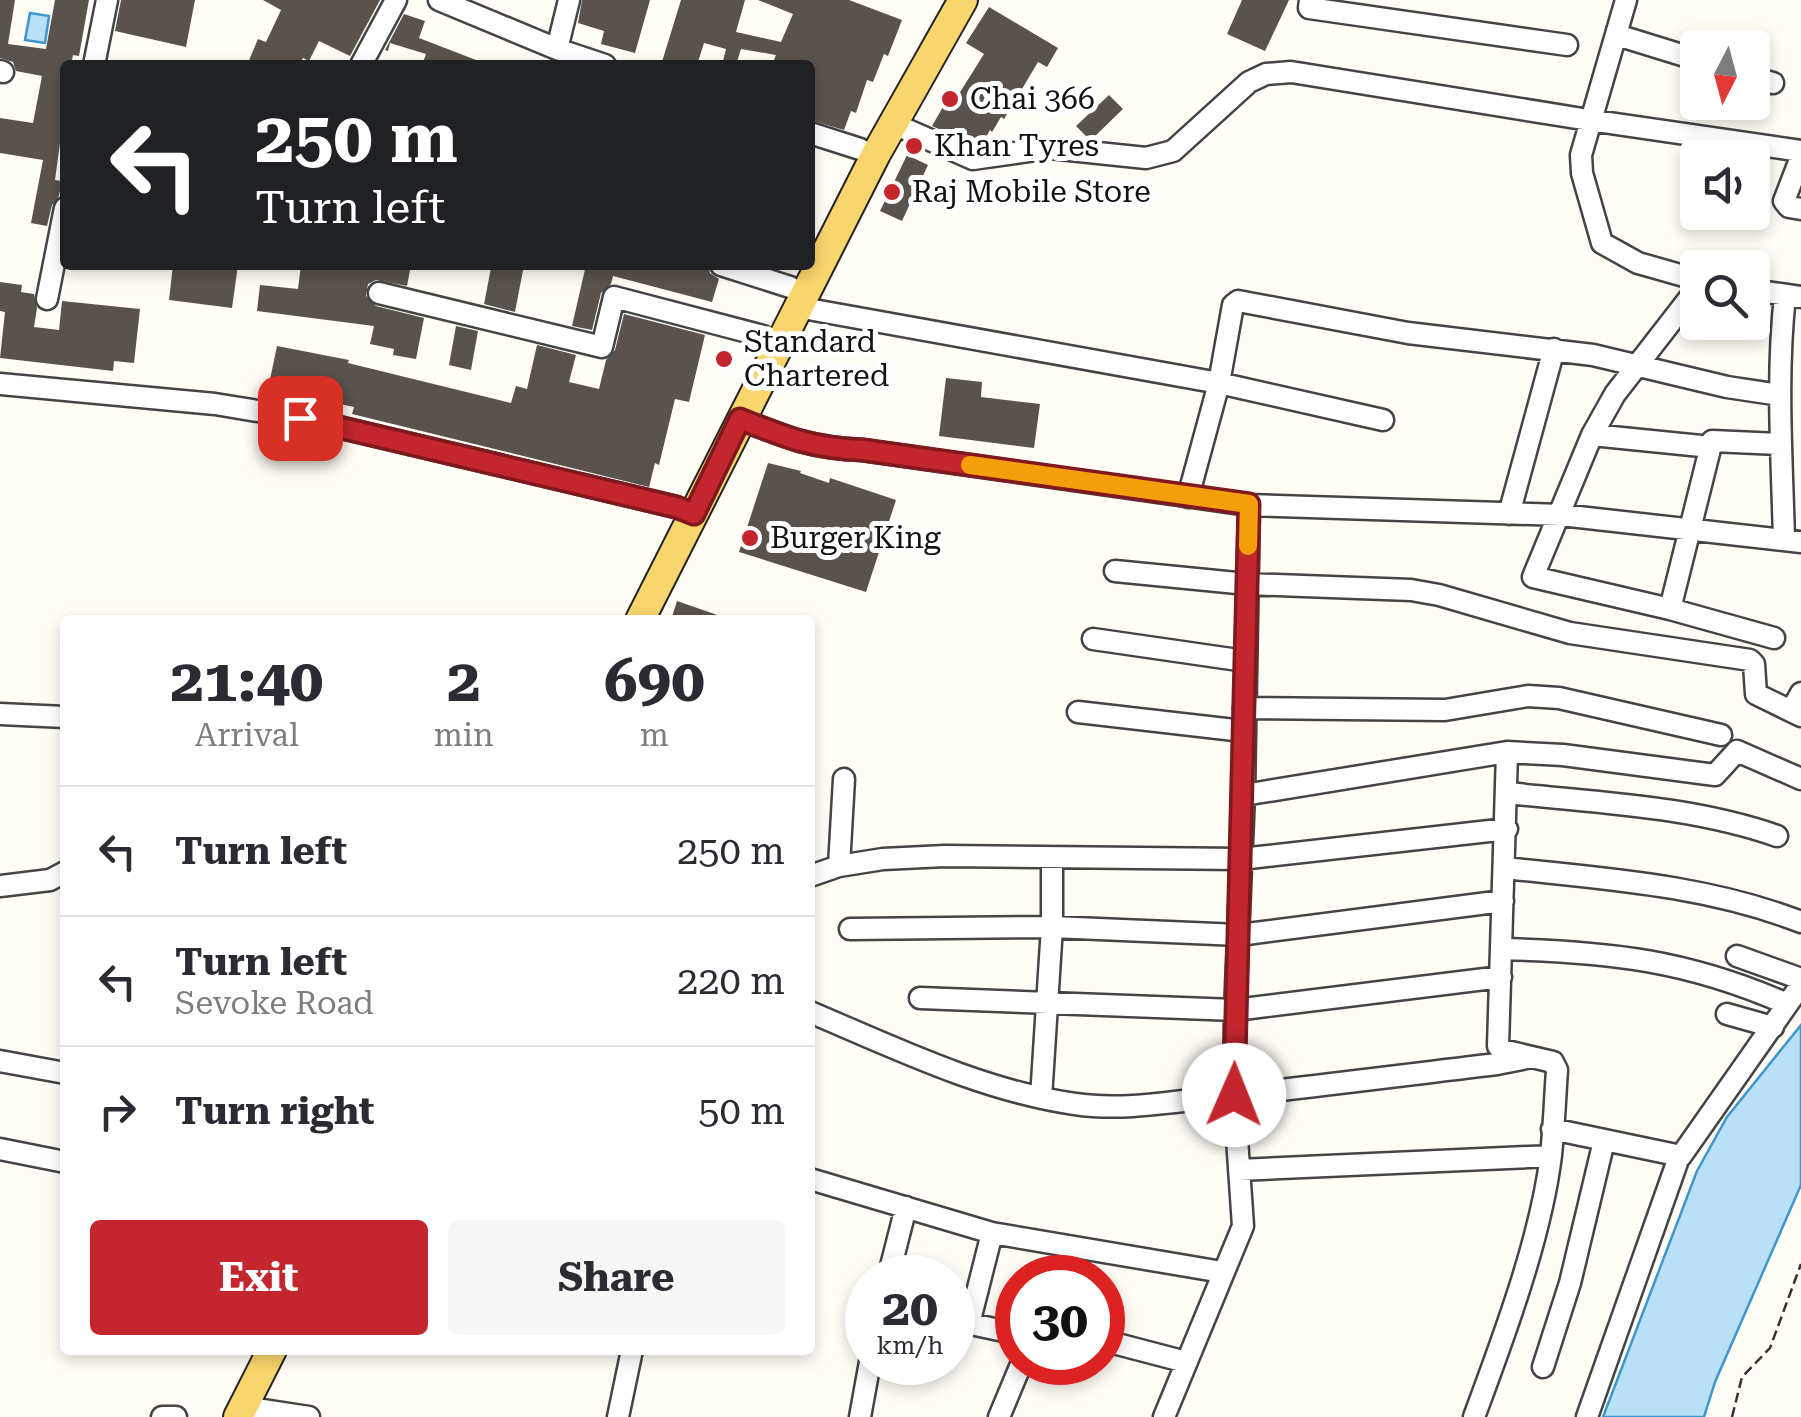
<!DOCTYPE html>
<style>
:root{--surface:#fff;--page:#f7f7f7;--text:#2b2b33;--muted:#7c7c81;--line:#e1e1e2;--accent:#c4262e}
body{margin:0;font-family:"Roboto Serif",serif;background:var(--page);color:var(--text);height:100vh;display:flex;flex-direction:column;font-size:38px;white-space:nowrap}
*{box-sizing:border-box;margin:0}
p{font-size:32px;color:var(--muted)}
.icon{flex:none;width:55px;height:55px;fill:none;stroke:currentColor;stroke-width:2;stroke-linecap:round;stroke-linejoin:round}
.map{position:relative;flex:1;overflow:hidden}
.drawer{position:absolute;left:60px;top:615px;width:755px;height:740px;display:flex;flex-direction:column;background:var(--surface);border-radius:10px;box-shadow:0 5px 15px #0003}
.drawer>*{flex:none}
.hud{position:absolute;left:60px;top:60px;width:755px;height:210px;border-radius:10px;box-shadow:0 5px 15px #0003;background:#202124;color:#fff;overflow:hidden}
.needle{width:65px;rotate:186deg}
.tools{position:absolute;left:1680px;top:30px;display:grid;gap:20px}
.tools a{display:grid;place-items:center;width:90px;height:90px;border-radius:10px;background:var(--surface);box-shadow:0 5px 15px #0003;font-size:50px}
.speed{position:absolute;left:845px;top:1255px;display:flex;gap:20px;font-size:50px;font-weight:700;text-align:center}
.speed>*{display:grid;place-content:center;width:130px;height:130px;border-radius:50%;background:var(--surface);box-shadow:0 5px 15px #0003;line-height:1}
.speed small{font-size:25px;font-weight:400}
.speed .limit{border:15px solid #d22;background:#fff;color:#111}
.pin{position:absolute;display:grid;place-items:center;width:85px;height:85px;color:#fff;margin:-42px;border-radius:20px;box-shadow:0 5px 15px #0006}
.me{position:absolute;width:110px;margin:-55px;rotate:1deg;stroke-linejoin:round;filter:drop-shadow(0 0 8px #0008)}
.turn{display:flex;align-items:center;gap:35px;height:210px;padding:0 30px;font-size:45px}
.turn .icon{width:130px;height:130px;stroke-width:2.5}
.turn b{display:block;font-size:70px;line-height:85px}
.eta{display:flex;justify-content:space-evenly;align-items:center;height:170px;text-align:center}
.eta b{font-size:60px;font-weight:700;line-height:70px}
.cta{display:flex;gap:20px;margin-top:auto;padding:20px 30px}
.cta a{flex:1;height:115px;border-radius:10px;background:var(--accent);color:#fff;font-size:40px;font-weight:700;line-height:115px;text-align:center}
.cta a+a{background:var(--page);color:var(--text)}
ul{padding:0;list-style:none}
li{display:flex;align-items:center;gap:30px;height:130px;padding:0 30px;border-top:2px solid var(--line)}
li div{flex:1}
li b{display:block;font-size:38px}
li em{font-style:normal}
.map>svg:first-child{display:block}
.water{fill:#b9e0f7;stroke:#3f96cf;stroke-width:2.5}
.building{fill:#5a524d}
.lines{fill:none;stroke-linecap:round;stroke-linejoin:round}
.minor-casing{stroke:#444;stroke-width:25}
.major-casing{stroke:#222;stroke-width:32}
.path{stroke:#333;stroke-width:2.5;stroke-dasharray:10 5;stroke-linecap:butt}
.minor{stroke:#fff;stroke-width:20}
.major{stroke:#f9d66b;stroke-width:28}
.route-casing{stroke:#7f191e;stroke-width:25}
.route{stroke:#c4262e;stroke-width:18}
.slow{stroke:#f59e0b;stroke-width:18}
.poi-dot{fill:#c4262e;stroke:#fff;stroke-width:4}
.labels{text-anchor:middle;stroke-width:10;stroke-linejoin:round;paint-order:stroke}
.poi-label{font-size:30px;fill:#111;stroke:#fff;text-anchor:start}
</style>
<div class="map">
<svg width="1801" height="1417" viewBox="0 0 1801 1417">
<rect width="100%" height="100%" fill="#fffdf5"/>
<path class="water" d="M30,13L49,16L45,43L25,40Z
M1801,1025V1185L1715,1382L1704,1417H1603L1697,1171L1727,1117Z"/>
<path class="building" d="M0,0H15L8,44L46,49L55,0H89L79,56L73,55L71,65H65V106L55,180L62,181L59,196L52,205L47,226L31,223L43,160L0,153V118L33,123L42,76L16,71L13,62L0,58Z
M121,0H195L186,47L115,31Z
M263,0H380L350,56L319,41L309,61L303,58L299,65H247L258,39L266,42L281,10Z
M582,0H650L635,53L601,44L604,31L578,23Z
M681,0H745L736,32L781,42L793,14L758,0H849L902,20L888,56L884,54L873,82L867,80L856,113L851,111L844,130L810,120V65H772L776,55L741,49L736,65H722L726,49L704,43L697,65H661Z
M1242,0H1289L1265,51L1227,34Z
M989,7L1058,48L1047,67L1038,62L1004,119L1001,117L992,132L990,130L985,139L980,137L975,145L932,126L951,93L957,97L984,54L966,43Z
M404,14L425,21L419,38L489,65H422L426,54L390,43L388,51L385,50Z
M1109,95L1123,109L1092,139L1088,138L1076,126Z
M907,155L928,165L902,221L880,211Z
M173,265H238L232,308L169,300Z
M301,265H411L407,286L376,280L368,284L366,296L376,306L424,318L416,359L393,355L394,349L370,344L374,326L257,311L260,285L298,289Z
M498,265H524L515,312L484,304L491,268L497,270Z
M586,265H708L710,273L719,279L712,302L613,276L611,284L601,293L592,330L572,326Z
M0,282L22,285L21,292L34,294L37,308L34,327L59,330L62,301L140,309L134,363L114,361L113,371L0,358L5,312L0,311Z
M624,314L705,335L689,402L675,399L659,465L655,463L649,487L352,414L354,407L268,389L277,346L349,360L348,363L511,403L516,386L527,389L537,345L576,355L569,382L599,389L606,360L615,350Z
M456,326L478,331L471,370L449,365Z
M946,378L982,382L981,397L1040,404L1034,448L939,436Z
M768,463L801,471L800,473L829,483L830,478L896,500L866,592L739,552Z
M677,601L726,618L725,620H671Z"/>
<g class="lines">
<defs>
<path id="minor" d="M439,0L557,49L605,65
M1310,0L1309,8L1567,45
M1626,0L1581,155L1582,173L1602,243L1638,263L1698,280
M1617,35L1698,60
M557,49L569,0
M94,65L107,0
M361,65L396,0
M0,71L3,72
M1752,77L1773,83
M894,124L973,159L1050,148L1146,158L1173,151L1249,82L1266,74L1291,72L1589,120L1801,151
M810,133L860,149
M1801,157L1784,201L1789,207L1801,209
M721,265L790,287
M1698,287L1615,394L1592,435L1533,577L1670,609L1774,638
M1752,290L1801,297
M379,293L602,347L614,297L763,336
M47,299L65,208
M797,307L1219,383L1383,420
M0,384L215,404L300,418L676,507
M740,419C787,438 811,448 863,450L1249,505L1561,515L1801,542
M1592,435L1711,447
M1188,497L1219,383L1233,305L1238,301L1408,333L1593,355L1727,387L1780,395
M1509,514L1554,349
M1784,540C1782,458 1776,377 1785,296
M1115,571L1247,584L1411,590L1439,595L1570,633L1750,660L1754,664L1756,694L1801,716
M1670,609L1712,441L1779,444
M1093,639L1245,661
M1244,708L1445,710L1528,696L1559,698L1721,735
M1791,711L1801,693
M1078,712L1243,731
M0,714L65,717
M1508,793C1598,803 1691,806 1777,836
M1244,795L1507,752L1563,755L1715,775L1737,751L1801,779
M839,866L844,779
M1505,868C1606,879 1706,885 1801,922
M810,876L839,866L883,859L945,856L1241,859L1507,829
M0,886L50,880L65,872
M850,929L1052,927L1239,935L1503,901
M1502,949C1610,952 1687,960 1787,1004
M1737,956L1801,979
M920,998L1235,1010L1501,977
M810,1012C895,1048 983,1091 1075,1104C1122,1111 1171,1102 1218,1097C1311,1087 1404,1075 1497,1064L1532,1057
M1727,1014L1773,1027
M0,1061L65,1073
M1041,1098L1052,927V859
M1552,1129L1681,1156L1801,985
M0,1149L65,1162
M1239,1170L1551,1156
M810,1179L992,1233L1222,1272
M888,1278L906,1207
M952,1320L1018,1334
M969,1324L992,1233
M1102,1340L1186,1362
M1543,1367L1570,1283L1604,1141
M243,1407L309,1417
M162,1417H176
M618,1417L632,1350
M860,1417L870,1362
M999,1417L1022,1362
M1164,1417L1243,1226L1234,1095L1235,1010L1244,795L1249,505
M1474,1417C1503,1339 1541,1238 1551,1155C1554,1127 1555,1098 1557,1070L1553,1062L1502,1050L1498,1046L1507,752
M1587,1417L1679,1157"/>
<path id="major" d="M640,620L876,154L963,0
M238,1417L272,1350"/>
</defs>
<use href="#minor" class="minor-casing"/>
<use href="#major" class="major-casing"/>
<path class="path" d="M1732,1417L1742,1377L1770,1348L1801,1264"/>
<use href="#minor" class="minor"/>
<use href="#major" class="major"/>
</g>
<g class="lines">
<defs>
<path id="route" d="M300,418L676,507L694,514L740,419C787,438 812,448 863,450L1249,504L1234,1095"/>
</defs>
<use href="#route" class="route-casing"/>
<use href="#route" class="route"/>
<path class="slow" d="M970,465L1249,504L1248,546"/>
</g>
<g class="poi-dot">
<circle cx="950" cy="99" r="10"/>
<circle cx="914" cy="146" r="10"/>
<circle cx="892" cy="192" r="10"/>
<circle cx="724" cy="359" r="10"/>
<circle cx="750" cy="538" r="10"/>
</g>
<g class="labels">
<g class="poi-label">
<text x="970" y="109">Chai 366</text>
<text x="934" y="156">Khan Tyres</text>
<text x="912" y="202">Raj Mobile Store</text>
<text x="744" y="352">Standard<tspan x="744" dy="34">Chartered</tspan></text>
<text x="770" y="548">Burger King</text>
</g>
</g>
</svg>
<div class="tools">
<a><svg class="needle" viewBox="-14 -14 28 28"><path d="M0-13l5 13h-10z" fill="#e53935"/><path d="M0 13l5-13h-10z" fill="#7c7c81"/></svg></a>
<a><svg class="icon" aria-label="sound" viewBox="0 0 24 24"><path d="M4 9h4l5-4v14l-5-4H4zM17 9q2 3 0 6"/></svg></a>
<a><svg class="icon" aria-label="search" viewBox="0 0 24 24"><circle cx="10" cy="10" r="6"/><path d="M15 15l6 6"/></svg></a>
</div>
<div class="speed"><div>20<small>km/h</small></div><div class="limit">30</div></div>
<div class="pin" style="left:300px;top:418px;background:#d93025"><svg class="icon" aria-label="arrive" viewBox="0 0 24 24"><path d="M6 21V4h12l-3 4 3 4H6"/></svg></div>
<svg class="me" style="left:1234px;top:1095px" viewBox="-20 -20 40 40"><circle r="19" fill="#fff"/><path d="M0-13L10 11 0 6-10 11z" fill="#c4262e"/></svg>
<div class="hud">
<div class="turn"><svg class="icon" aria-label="left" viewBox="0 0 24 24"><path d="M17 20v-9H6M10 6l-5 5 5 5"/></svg><div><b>250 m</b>Turn left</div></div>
</div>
<section class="drawer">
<div class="eta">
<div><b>21:40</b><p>Arrival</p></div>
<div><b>2</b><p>min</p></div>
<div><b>690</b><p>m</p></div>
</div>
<ul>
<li><svg class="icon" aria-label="left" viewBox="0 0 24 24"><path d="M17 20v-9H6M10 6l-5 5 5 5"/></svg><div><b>Turn left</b></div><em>250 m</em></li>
<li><svg class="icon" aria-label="left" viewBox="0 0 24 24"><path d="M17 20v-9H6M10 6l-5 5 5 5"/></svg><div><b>Turn left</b><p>Sevoke Road</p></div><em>220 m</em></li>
<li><svg class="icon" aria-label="right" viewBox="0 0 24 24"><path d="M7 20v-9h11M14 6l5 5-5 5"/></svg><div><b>Turn right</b></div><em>50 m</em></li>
</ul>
<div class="cta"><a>Exit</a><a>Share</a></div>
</section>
</div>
